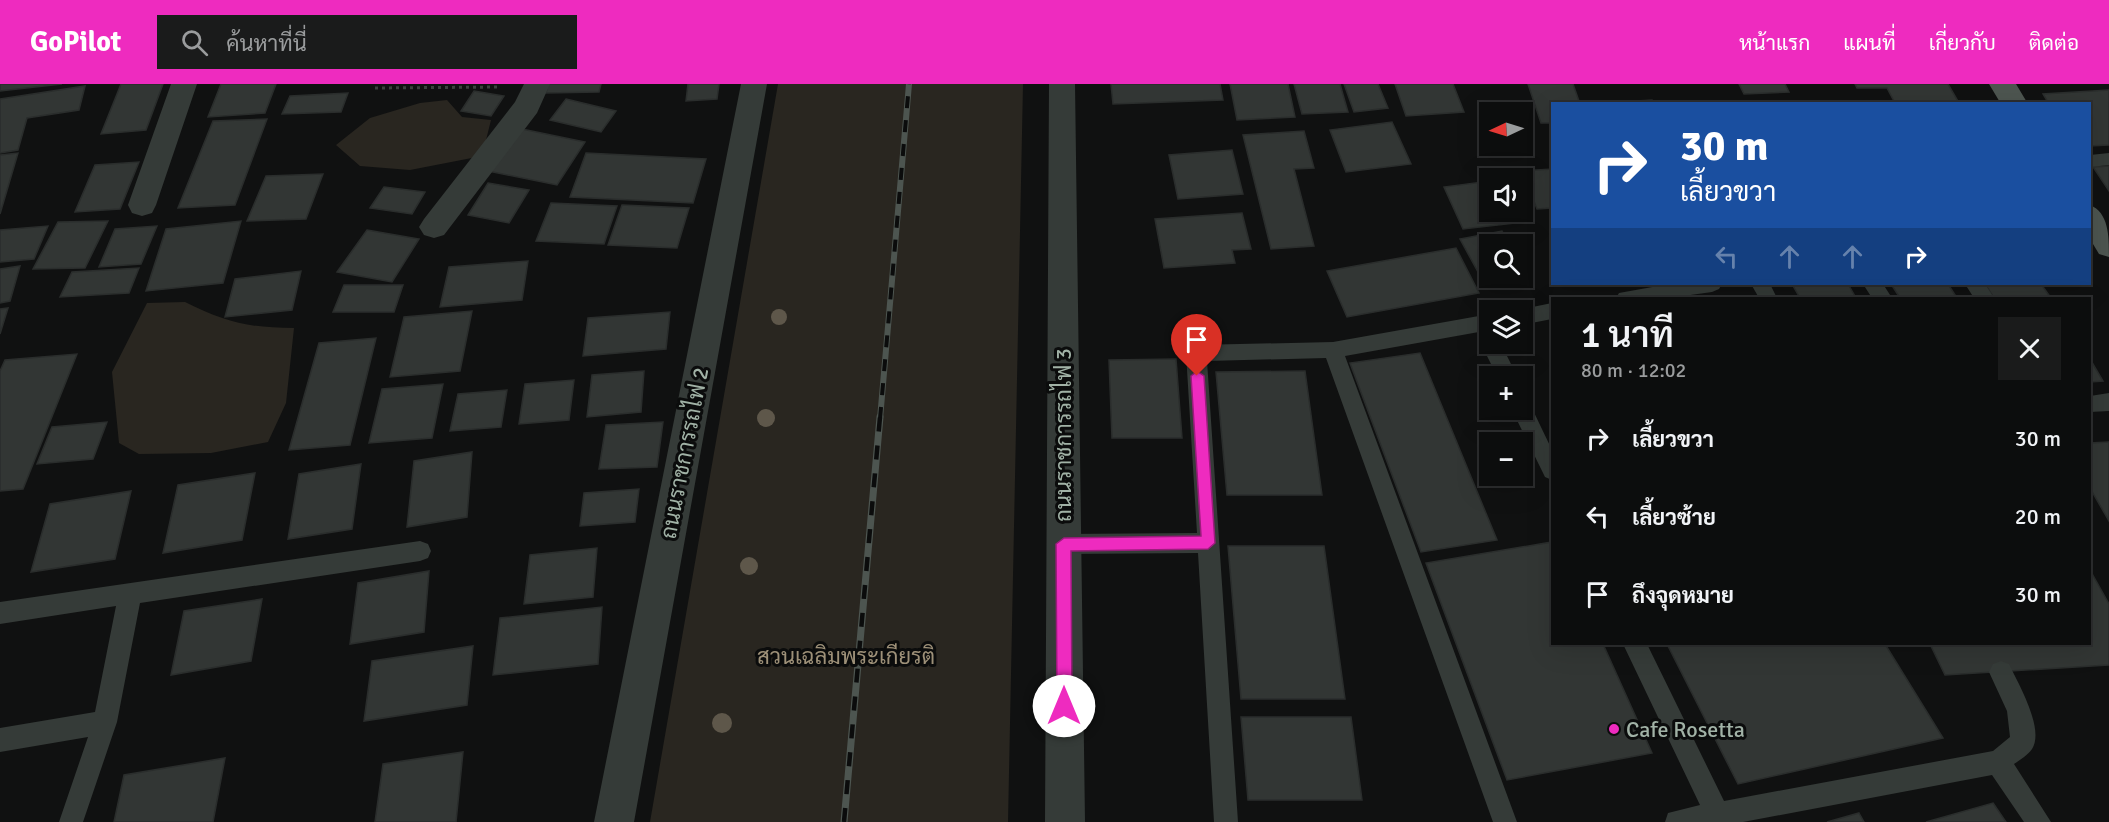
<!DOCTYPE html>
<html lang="th">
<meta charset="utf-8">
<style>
:root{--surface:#0c0d0d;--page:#1a1b1b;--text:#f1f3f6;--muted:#9a9c9d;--line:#2c2d2e;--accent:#ee2bbf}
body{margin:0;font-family:Signika,Sarabun,sans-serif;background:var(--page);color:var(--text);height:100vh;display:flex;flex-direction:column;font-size:22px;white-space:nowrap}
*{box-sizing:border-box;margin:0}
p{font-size:20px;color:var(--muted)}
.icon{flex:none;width:33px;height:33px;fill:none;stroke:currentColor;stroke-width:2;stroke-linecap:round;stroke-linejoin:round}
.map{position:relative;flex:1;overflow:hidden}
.panel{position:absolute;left:1551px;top:213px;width:540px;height:348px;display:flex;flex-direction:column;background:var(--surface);border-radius:0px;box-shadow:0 6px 24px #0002,0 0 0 2px var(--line)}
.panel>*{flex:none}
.banner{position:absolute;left:1551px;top:18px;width:540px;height:183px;border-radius:0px;box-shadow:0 6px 24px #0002,0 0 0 2px var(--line);background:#1a4fa0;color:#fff;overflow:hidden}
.needle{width:39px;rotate:266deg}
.tools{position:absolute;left:1479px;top:18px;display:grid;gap:12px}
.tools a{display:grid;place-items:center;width:54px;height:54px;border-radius:0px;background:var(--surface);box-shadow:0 6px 24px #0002,0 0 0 2px var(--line);font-size:30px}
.pin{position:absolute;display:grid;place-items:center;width:51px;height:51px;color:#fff;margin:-62px -26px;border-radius:50% 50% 50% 0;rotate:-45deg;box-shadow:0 0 6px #0007}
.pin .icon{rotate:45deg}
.me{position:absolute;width:66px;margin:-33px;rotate:0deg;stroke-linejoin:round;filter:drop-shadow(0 0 4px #0008)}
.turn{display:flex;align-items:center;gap:21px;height:126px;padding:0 30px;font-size:27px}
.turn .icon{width:78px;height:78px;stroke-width:2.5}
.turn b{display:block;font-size:42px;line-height:51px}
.lanes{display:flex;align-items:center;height:57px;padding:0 30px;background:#0003;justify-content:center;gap:30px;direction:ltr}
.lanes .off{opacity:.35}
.round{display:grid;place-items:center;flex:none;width:63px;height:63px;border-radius:0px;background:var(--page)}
.head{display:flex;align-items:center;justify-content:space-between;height:102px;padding:0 30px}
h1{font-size:36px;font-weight:600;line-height:45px}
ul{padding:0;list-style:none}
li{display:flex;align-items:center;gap:18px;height:78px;padding:0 30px}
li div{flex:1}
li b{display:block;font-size:22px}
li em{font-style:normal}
header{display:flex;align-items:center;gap:36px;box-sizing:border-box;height:84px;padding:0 30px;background:var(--accent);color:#fff}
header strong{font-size:28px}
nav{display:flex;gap:33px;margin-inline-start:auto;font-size:21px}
.search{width:420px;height:54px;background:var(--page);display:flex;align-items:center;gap:15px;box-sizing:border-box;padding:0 21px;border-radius:0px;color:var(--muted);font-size:22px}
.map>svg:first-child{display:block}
.green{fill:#292620}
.building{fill:#323634;stroke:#2a2d2c;stroke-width:1.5}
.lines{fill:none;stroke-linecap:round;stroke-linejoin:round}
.path{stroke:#3b423d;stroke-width:3;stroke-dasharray:3 4;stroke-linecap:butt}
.lane{fill:#353b38;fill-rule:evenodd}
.street{fill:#353b38;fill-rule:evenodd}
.primary{fill:#4d5550;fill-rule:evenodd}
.rail-far1-casing{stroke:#4d5550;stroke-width:6}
.rail-casing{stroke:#4d5550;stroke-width:7}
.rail-far1{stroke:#0b0c0c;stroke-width:4;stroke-dasharray:12;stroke-linecap:butt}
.rail{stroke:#0b0c0c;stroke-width:4.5;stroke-dasharray:14;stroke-linecap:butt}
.tree{fill:#5e574a}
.route{fill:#ee2bbf;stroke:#9b1c7c;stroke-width:1.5}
.poi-dot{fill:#ee2bbf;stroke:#0b0c0c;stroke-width:2}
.labels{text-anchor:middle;stroke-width:6;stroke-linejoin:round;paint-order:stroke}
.street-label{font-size:22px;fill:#a1b2a6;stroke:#0b0c0c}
.park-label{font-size:22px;fill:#9d9078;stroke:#0b0c0c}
.poi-label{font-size:22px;fill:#a1b2a6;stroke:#0b0c0c;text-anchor:start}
</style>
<header>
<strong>GoPilot</strong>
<div class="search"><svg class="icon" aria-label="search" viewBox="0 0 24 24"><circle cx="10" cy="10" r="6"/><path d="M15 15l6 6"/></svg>ค้นหาที่นี่</div>
<nav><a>หน้าแรก</a><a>แผนที่</a><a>เกี่ยวกับ</a><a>ติดต่อ</a></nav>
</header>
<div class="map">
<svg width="2109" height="738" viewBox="0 0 2109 738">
<rect width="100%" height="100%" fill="#101111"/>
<path class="green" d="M778,0H1023L1008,738H650Z
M447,16L462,33L491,36L482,72L410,86L360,82L336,61L370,34L420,19Z
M185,218C225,238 249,244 294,244L286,319L268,358L211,369L139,370L119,359L112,288L147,219Z"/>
<path class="building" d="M0,0H62L0,7Z
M121,0H163L146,46L101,50Z
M221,0H276L265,29L208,33Z
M548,0H601L599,8L546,9Z
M688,0H719L717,15L686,17Z
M1111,0H1220L1223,16L1113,20Z
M1230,0H1288L1295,33L1237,36Z
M1294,0H1340L1348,28L1302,30Z
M1344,0H1378L1388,24L1354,28Z
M1395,0H1453L1464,28L1406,32Z
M1528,0H1573L1580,20H1552V39H1541Z
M1739,0H1785L1789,8L1744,10Z
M1855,0H1948L1959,19H1895L1887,4H1857Z
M85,2L79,26L27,34L18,66L0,69V15Z
M2109,6V61L2090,62V20H2049L2043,10Z
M474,7L504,12L491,32L461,27Z
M348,9L341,28L282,30L290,12Z
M566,15L616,27L601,48L550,36Z
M1652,16L1653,20L1605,19Z
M267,35L235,121L178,124L213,37Z
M1392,38L1411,80L1346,88L1330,46Z
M517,44L585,58L557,101L488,87Z
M1304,47L1314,84L1294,85L1314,162L1271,165L1243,51Z
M1232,66L1243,110L1178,115L1169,71Z
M18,69L0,130V71Z
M586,69L706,75L693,119L570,113Z
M139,78L120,125L75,128L95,81Z
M2109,82V107L2093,83Z
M1552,85V124L1537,125L1522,87Z
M323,90L306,135L247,137L266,92Z
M1490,97V128H1510L1516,139L1463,145L1444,103Z
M488,99L529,106L509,139L468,131Z
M384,103L425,108L412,130L370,124Z
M551,119L617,122L604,160L536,157Z
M622,121L689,124L677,164L608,161Z
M1242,129L1251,165L1232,166L1235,179L1164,184L1155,135Z
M108,137L85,184L33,185L58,138Z
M241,137L223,199L146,207L166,145Z
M48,142L34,175L0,178V146Z
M157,142L141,180L99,183L115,145Z
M367,146L419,155L392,198L337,188Z
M1502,147L1509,160H1490V194H1516L1484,199L1460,155Z
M1456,164L1479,209L1347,233L1327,187Z
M528,177L522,216L440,223L449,183Z
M20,182L10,217L0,219V185Z
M139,184L129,209L60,213L72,188Z
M301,187L292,226L225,233L235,195Z
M1792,200H1848L1856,214H1800Z
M1891,200H1948L1957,214H1900Z
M1985,200H2041L2051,214H1994Z
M344,201H403L394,228H333Z
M8,224L0,250V225Z
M472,227L460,287L390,293L404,233Z
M670,228L666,265L583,272L588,234Z
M376,254L350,361L289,366L319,259Z
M1420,269L1497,456L1421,468L1350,279Z
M77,270L23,405L0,407V287L5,276Z
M1176,275L1182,354H1112L1109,276Z
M2090,275L2103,297L2090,298Z
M644,287L641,328L587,333L592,291Z
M1305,287L1322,411H1227L1216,288Z
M574,296L569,336L519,340L525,300Z
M443,300L432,354L369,359L382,305Z
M507,306L501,343L450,347L458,310Z
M107,338L93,375L37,380L52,343Z
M663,338L657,383L599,385L606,341Z
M2109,358V437L2090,404V359Z
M472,368L467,433L407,443L414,377Z
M361,380L352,445L288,455L299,390Z
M255,389L242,456L163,469L178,401Z
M639,405L635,438L580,442L584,409Z
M131,407L115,475L31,488L50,420Z
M1552,458V560H1603L1652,669L1507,696L1426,479Z
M1228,462H1324L1345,615H1241Z
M597,464L593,513L524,520L530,471Z
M2090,486L2109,520V581L1945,591L1930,560H2090Z
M429,487L424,548L350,560L358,499Z
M262,515L251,577L171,591L184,527Z
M602,523L598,580L493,591L500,534Z
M1667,560H1885L1943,654L1738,700Z
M473,562L467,621L364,637L372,577Z
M1241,633H1351L1362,716H1248Z
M463,668L456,738H375L383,680Z
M225,674L213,738H114L124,691Z
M1993,719L2006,738H1926Z
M1859,729L1864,738H1827Z"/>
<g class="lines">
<path class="path" d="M375,4L501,3"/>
<path class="lane" d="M2109,69V81L2090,83V71Z
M1669,200H1722L1719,205L1712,208L1669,214H1616L1619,209Z
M1751,200H1770L1777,214H1759Z
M1863,200H1883L1892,214H1872Z
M1965,200H1985L1994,214H1974Z
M1552,219V235L1522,241V226H1518Z
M1490,230V246L1345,272L1517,738H1493L1326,274L1207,277L1238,738H1214L1198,469L1063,470L1055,467L1052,460L1055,453L1063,450L1197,449L1186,269L1189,263L1196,261L1333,258Z
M1490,252V260H1501L1517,292H1497L1481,260L1484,254Z
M2109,309V327L2090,328V312Z
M1522,316L1529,318L1552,366V396L1545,393L1512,326H1522Z
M420,457L428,460L431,467L428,474L420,477L140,519L117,638L83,738H59L88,653L0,668V644L95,628L116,522L0,540V518Z
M1623,560H1647L1724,717L1993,667L2010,653L2007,627L1989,588L1993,580L2001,577L2009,580C2018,599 2045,645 2032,665C2028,671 2020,676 2014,680L2051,738H2024L1992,691L1743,738H1665L1668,729L1700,721Z"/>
<path class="street" d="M171,0H197L156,121L152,129L142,132L132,129L128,121Z
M524,0H550L537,29L444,151L434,154L424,151L419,143L424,135L515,18Z
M741,0H767L634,738H594Z
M1049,0H1075L1085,738H1045Z"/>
<path class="primary" d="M1989,0H2016L2028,20H2001Z
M2090,121C2109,129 2109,152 2109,173L2099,170L2090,155Z"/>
<defs>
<path id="rail-far1" d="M880,335L909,0"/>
<path id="rail" d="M844,738L880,333"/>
</defs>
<use href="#rail-far1" class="rail-far1-casing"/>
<use href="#rail" class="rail-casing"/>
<use href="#rail-far1" class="rail-far1"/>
<use href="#rail" class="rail"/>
</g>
<g class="tree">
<circle cx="779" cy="233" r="8"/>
<circle cx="766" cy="334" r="9"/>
<circle cx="749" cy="482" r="9"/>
<circle cx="722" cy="639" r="10"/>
</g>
<path class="route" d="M1197,287L1204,292L1215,459L1208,465L1071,467L1072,622L1070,628L1064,630L1059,628L1057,622L1056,460L1064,454L1201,452L1191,292Z"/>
<circle class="poi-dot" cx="1614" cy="645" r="6"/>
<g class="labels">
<g class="street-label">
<text transform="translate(1063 351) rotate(-90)" y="8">ถนนราชการรถไฟ 3</text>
<text transform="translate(684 369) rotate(-79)" y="8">ถนนราชการรถไฟ 2</text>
</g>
<g class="park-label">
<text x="846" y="580">สวนเฉลิมพระเกียรติ</text>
</g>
<g class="poi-label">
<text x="1626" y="653">Cafe Rosetta</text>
</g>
</g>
</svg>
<div class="tools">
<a><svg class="needle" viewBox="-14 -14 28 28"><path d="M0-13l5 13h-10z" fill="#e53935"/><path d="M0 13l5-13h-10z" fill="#9a9c9d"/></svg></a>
<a><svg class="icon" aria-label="sound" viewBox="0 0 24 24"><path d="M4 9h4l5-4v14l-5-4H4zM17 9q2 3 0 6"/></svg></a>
<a><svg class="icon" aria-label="search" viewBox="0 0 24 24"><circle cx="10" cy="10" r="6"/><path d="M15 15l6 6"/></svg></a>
<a><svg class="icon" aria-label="layers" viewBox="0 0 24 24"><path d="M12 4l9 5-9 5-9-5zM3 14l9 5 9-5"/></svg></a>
<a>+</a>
<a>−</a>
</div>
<div class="pin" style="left:1197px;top:292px;background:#d93025"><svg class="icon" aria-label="arrive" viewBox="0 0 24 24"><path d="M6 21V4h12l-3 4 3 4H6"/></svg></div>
<svg class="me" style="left:1064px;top:622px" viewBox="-20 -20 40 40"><circle r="19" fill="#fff"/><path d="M0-13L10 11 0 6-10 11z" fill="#ee2bbf"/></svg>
<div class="banner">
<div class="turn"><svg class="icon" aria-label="right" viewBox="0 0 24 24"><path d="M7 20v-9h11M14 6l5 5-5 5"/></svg><div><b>30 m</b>เลี้ยวขวา</div></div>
<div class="lanes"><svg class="icon off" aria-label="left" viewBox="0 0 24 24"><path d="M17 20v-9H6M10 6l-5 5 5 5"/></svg><svg class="icon off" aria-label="ahead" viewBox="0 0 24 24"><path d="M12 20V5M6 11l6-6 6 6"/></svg><svg class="icon off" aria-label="ahead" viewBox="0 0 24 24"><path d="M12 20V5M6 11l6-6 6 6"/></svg><svg class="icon" aria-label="right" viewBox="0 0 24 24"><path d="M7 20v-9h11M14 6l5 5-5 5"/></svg></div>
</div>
<section class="panel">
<div class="head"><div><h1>1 นาที</h1><p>80 m · 12:02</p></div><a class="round"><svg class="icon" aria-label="close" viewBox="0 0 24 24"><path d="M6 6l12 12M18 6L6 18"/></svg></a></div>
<ul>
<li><svg class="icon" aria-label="right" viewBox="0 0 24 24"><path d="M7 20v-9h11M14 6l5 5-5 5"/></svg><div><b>เลี้ยวขวา</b></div><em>30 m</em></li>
<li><svg class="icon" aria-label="left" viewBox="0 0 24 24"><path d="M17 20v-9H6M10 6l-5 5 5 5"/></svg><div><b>เลี้ยวซ้าย</b></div><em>20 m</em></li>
<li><svg class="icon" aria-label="arrive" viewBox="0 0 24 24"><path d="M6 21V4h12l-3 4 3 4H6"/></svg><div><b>ถึงจุดหมาย</b></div><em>30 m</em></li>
</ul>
</section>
</div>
